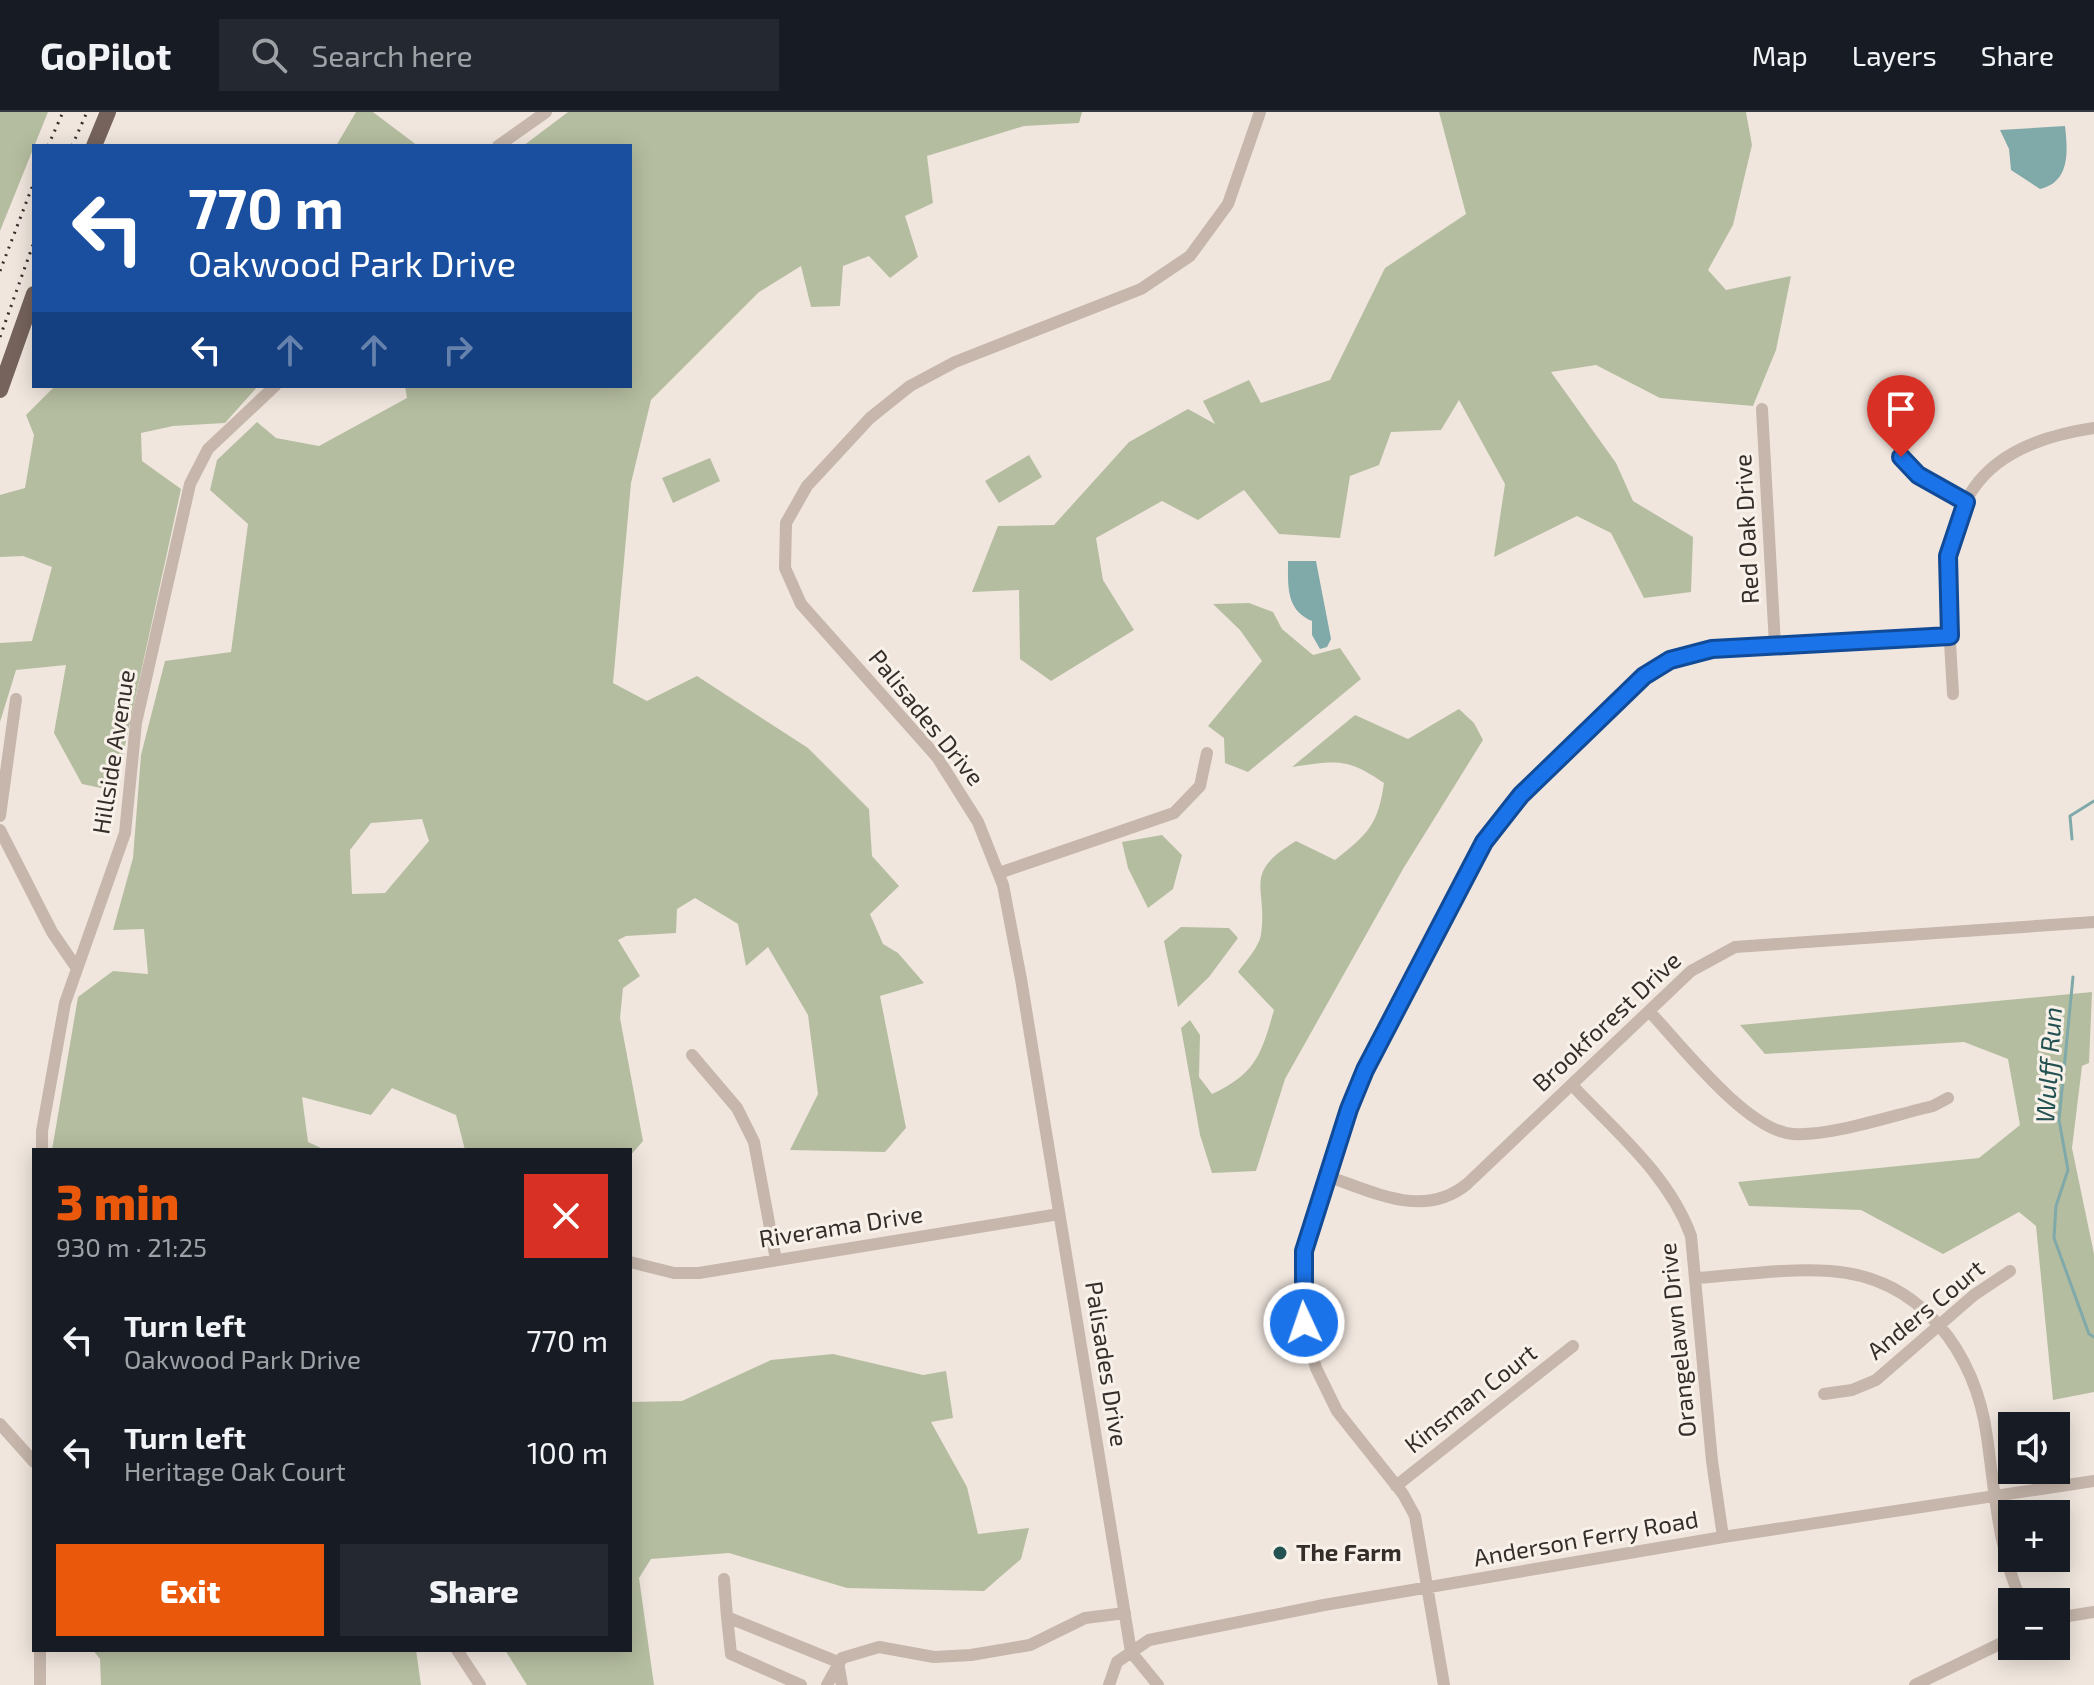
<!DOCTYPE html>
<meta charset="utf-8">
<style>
:root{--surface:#171b24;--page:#242831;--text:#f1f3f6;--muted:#9ea1a6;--line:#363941;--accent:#ea580c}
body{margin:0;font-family:"Exo 2",sans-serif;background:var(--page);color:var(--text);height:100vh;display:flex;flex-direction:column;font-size:30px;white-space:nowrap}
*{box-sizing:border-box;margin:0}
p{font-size:26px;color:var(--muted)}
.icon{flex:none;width:44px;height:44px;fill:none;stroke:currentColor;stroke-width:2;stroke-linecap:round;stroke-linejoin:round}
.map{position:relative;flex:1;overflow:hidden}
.panel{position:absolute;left:32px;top:1036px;width:600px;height:504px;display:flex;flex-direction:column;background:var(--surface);border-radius:0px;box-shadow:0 4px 20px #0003}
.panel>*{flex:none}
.top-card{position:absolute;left:32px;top:32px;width:600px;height:244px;border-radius:0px;box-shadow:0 4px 20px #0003;background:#1a4fa0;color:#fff;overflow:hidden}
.controls{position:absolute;left:1998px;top:1300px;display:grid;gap:16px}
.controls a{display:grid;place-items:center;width:72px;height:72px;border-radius:0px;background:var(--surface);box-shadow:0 4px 20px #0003;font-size:40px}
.pin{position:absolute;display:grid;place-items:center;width:68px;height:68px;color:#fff;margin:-82px -34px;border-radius:50% 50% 50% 0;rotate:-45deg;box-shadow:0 0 8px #0007}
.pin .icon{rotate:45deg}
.me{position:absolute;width:88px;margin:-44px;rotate:357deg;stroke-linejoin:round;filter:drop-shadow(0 0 6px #0008)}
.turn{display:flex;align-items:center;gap:28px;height:168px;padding:0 24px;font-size:36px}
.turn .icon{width:104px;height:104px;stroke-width:2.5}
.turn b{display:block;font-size:56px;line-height:68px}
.lanes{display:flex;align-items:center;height:76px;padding:0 24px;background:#0003;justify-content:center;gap:40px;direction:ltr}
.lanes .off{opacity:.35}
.round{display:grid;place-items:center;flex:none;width:84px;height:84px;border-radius:0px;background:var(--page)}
.head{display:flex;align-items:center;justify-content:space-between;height:136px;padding:0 24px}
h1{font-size:48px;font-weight:800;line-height:60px;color:var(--accent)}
.button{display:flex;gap:16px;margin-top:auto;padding:16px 24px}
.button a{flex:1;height:92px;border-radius:0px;background:var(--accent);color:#fff;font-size:32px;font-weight:800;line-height:92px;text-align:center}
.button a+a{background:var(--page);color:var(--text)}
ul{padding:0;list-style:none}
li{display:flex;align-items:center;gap:24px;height:112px;padding:0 24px}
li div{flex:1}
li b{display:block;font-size:30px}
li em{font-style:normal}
header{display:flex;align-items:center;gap:48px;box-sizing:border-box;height:112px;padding:0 40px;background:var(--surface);border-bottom:2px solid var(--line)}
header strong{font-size:38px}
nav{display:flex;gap:44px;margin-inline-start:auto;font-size:28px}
.search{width:560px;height:72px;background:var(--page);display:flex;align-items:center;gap:20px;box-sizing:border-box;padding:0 28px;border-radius:0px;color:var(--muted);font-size:30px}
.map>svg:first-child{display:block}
.green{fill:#b5bda0;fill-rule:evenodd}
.water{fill:#80a9a9}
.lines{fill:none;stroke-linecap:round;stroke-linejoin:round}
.stream{stroke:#80a9a9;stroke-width:3}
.minor{stroke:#c6b6ab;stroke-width:12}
.major{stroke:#75635c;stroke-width:16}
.rail{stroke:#352d2a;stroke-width:3;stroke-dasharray:2 6;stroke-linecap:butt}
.route-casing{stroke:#114b97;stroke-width:20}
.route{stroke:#1a73e8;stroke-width:14}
.poi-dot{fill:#245252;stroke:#f8f1ea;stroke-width:3}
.labels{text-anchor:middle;stroke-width:6;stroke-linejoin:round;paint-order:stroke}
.street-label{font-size:24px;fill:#352d2a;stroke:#f8f1ea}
.poi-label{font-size:24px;font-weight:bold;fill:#352d2a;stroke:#f8f1ea;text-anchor:start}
.water-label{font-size:26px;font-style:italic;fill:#245252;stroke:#f8f1ea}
</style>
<header>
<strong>GoPilot</strong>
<div class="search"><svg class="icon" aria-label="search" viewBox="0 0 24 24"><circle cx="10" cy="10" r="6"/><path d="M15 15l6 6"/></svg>Search here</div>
<nav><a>Map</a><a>Layers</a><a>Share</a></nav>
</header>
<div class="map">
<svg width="2094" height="1573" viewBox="0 0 2094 1573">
<rect width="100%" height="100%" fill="#f0e6de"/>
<path class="green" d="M0,0H48L0,119Z
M356,0H373L418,34H336Z
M568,0H1082L1079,11L1024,14L927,44L933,91L905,104L918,145L890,166L869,144L843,154L840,194L811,195L801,154L759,180L651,288L631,371L613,571L647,589L697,564L808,636L869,697L872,744L899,774L870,802L883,832L898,841L924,871L880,884L906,1016L885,1040L790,1038L818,982L808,903L768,835L746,854L738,812L695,786L677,797L676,821L626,824L618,828L640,864L623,876L620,906L643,1029L630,1044V1038H465L456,1003L392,976L371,1003L302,985L308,1030L325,1038H52L78,885L113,859L148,862L144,817L113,818L133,746L141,643L165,549L231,540L248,412L210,378L217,348L257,310L276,326L319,334L407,286L405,274H630V34H523ZM422,707L429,729L385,781L352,782L350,738L371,711Z
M1439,0H1746L1752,33L1733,113L1708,158L1726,178L1791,164L1776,238L1753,294L1660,286L1596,253L1551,260L1616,351L1633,389L1693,425L1691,480L1644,486L1611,421L1577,404L1494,445L1505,372L1459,288L1441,318L1391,320L1379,353L1350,364L1340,426L1279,422L1244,378L1198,408L1162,389L1096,426L1103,468L1134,518L1051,569L1020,547L1019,478L972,480L998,414L1054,413L1129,330L1188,297L1215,312L1203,289L1249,268L1261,291L1330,268L1385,156L1466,102Z
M55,274H258L225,311L173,314L141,321L142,349L181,377L115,679L82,672L54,621L66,553L16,558L0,610V531L32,529L52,455L23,444L0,445V383L25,376L34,323L26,303Z
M1029,343L1042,365L999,391L985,369Z
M710,346L720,369L673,391L662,366Z
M1249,491L1273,500L1282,517L1313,543L1340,536L1361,567L1248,660L1225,651L1224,626L1208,614L1262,549L1240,518L1213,492Z
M1459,597L1474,611L1483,628L1403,757L1285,967L1256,1059L1212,1061L1200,1023L1181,916L1190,908L1200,923L1199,965L1212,982C1256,961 1261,943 1274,898L1238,860C1245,850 1260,834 1261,822C1268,774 1241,762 1296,729L1335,748C1368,722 1378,713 1384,671C1346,645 1336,649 1292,655L1355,603L1408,627Z
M1162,723L1182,743L1173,777L1148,796L1128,756L1122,730Z
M1181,815L1229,816L1238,826L1209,865L1178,895L1164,829Z
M2092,880L2089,951L2082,954L2072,1036L2094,1142V1280L2053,1288L2036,1114L2019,1100L1943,1142L1861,1098L1749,1094L1738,1070L1979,1046L2020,1013L2008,947L1964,930L1765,942L1740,913Z
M833,1242L923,1263L946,1259L953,1306L931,1310L967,1375L978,1422L1029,1416L1021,1447L984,1479L847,1476L729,1441L651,1447L639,1466L654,1573H527L505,1538H630V1290L682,1289L771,1248Z
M93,1538H416L421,1573H101L100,1547Z"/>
<path class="water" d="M2065,14C2068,40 2070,70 2040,77L2011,58L2009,37L2000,18Z
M1288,449H1316L1331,527L1327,535L1320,537L1312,523V509C1286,498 1288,475 1288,449Z"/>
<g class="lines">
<path class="stream" d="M2072,727L2070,704L2094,689
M2073,865L2059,1008L2068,1058L2056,1094L2054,1126L2089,1222L2094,1225"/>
<path class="minor" d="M498,34L546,0
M1762,297L1775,533
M1901,345L1918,363L1966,390
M1953,582C1946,449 1926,341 2094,316
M0,704L16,587
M0,718L52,820L76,855
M999,761L1174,701L1200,674L1207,641
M1649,899C1681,933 1747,1019 1793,1022C1829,1025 1894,1003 1933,994L1948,986
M692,943L737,996L754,1030L776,1148
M1572,973C1615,1019 1669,1063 1691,1124L1712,1349L1723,1425
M42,1038V1019L65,891L125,721L136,611L190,372L208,337L275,274
M1326,1064C1373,1079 1423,1108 1467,1072L1691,859L1735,835L2094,810
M630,1150L674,1161H699L1059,1102
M1697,1166C1741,1163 1786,1156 1830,1159C1921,1165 1976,1241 1987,1325C1995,1380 1998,1439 2022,1490
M1824,1282L1852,1278L1876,1268L1974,1183L2010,1159
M0,1312L34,1350
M1396,1374L1573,1234
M724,1467L727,1505
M2056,1506L2094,1500
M457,1538L480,1573
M40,1573V1538
M801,1573L731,1542L727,1505L838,1550L842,1573
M827,1573L842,1546L879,1535L934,1545L971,1543L1030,1533L1085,1506L1125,1501
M1109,1573L1117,1550L1149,1528L1324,1493L1723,1425L2094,1369
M1158,1573L1131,1540L1021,867L1003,773L978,710L937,645L801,492L785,456L786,411L807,374L870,306L910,274L955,250L1141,177L1190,144L1228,92L1260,0
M1444,1573L1415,1404L1403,1382L1337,1299L1316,1256L1304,1211V1139L1349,997L1468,756L1501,706L1644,564L1670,548L1712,537L1950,524
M1915,1573L2012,1526"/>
<path class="major" d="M94,34L108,0
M0,278L34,182"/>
<path class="rail" d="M48,34L63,0
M72,34L87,0
M0,159L34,70
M0,225L34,130"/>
</g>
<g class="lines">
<defs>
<path id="route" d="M1304,1211V1139L1349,997L1365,958L1484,730L1521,683L1644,564L1670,548L1712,537L1950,524L1948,444L1966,390L1918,363L1901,345"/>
</defs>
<use href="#route" class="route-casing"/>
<use href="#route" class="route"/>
</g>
<circle class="poi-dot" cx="1280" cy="1441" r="8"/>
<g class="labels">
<g class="street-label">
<text transform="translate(1747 417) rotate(-93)" y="8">Red Oak Drive</text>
<text transform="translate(926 606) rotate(51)" y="8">Palisades Drive</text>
<text transform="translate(114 640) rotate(-81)" y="8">Hillside Avenue</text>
<text transform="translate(1607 910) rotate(-43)" y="8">Brookforest Drive</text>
<text transform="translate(841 1115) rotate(-9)" y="8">Riverama Drive</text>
<text transform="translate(1926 1198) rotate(-39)" y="8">Anders Court</text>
<text transform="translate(1678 1228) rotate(-96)" y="8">Orangelawn Drive</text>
<text transform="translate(1106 1252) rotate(81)" y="8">Palisades Drive</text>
<text transform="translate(1471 1287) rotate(-38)" y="8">Kinsman Court</text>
<text transform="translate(1586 1427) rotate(-10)" y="8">Anderson Ferry Road</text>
</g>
<g class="poi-label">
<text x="1296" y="1449">The Farm</text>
</g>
<g class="water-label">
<text transform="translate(2049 953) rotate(-86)" y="9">Wulff Run</text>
</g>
</g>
</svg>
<div class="controls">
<a><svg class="icon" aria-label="sound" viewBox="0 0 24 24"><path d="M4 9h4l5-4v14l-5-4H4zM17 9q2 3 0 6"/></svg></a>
<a>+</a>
<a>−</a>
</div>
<div class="pin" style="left:1901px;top:345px;background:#d93025"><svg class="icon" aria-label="arrive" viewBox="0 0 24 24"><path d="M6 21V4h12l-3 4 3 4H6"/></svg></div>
<svg class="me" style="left:1304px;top:1211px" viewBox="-20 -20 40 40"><circle r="17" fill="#1a73e8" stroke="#fff" stroke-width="3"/><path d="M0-11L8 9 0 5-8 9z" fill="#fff"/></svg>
<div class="top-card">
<div class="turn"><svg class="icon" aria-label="left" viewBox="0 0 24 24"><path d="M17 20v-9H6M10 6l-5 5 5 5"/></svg><div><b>770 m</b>Oakwood Park Drive</div></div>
<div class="lanes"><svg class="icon" aria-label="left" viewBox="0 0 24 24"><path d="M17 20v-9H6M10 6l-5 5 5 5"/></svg><svg class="icon off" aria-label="ahead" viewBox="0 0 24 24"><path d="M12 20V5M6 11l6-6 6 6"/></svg><svg class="icon off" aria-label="ahead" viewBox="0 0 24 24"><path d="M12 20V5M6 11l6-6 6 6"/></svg><svg class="icon off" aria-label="right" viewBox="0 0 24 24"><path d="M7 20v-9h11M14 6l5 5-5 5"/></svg></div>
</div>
<section class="panel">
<div class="head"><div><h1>3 min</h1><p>930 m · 21:25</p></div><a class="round" style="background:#d93025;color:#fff"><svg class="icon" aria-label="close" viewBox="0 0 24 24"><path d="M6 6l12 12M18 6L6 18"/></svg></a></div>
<ul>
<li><svg class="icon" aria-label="left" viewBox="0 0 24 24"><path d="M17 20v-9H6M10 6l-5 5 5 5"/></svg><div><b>Turn left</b><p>Oakwood Park Drive</p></div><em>770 m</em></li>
<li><svg class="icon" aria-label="left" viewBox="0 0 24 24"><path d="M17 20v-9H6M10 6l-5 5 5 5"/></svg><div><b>Turn left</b><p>Heritage Oak Court</p></div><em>100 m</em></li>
</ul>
<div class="button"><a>Exit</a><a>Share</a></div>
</section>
</div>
